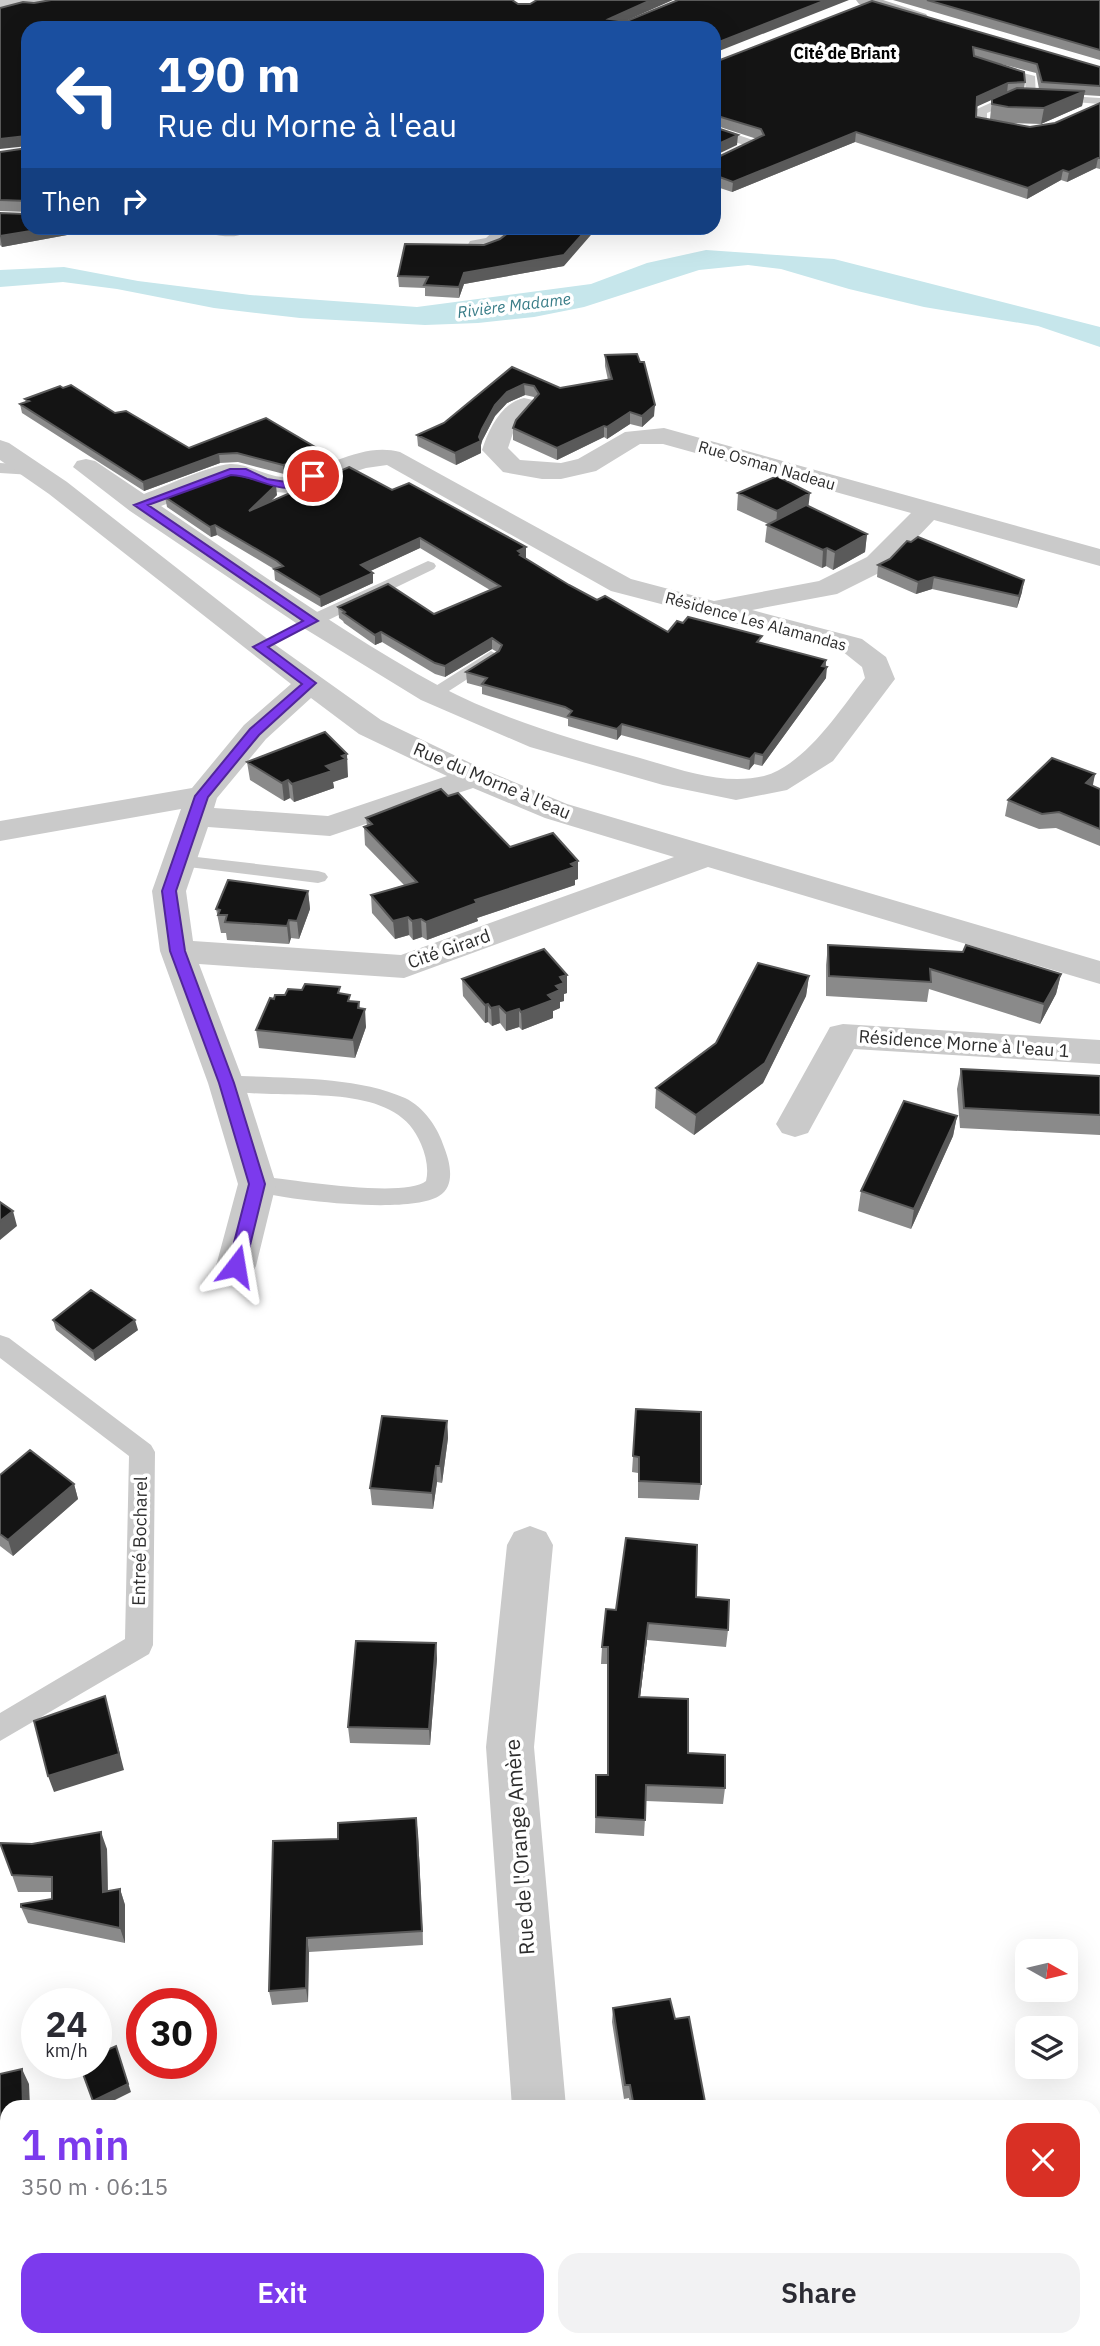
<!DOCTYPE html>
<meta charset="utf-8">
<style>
:root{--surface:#fff;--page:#f2f2f3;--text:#2b2b33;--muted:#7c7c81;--accent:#7c3aed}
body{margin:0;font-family:"IBM Plex Sans",sans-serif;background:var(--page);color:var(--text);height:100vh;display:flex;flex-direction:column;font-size:26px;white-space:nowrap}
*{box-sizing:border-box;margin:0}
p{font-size:23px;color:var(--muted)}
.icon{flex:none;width:38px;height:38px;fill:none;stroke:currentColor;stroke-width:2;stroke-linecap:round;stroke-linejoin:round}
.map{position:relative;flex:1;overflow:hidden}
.side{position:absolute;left:0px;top:2100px;width:1101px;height:247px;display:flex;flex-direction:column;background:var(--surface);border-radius:21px 21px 0 0;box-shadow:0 7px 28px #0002}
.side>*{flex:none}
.hud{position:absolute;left:21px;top:21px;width:700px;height:214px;border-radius:21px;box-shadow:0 7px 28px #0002;background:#1a4fa0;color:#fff;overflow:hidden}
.needle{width:46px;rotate:98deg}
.fabs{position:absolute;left:1015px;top:1939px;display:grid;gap:14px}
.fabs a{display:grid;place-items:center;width:63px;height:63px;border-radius:14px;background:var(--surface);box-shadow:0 7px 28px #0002;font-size:35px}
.speed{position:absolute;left:21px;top:1988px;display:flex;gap:14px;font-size:35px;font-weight:700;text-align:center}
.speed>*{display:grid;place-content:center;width:91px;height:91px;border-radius:50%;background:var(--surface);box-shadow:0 7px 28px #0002;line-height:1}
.speed small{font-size:18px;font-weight:400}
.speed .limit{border:10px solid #d22;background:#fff;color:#111}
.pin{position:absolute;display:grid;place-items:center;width:60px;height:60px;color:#fff;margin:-30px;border:4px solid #fff;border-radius:50%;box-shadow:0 2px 7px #0007}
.me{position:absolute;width:77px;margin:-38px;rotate:14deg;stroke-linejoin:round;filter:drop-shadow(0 0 5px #0008)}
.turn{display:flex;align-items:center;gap:24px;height:147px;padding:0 21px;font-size:32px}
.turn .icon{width:91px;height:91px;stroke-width:2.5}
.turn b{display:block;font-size:49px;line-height:60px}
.then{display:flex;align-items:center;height:66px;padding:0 21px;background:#0003;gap:14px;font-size:26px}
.round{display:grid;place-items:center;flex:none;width:74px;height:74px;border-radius:21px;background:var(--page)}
.head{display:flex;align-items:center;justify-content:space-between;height:119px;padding:0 21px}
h1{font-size:42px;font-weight:600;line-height:52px;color:var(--accent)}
.cta{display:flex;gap:14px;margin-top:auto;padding:14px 21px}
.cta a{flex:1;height:80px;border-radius:21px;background:var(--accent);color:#fff;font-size:28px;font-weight:600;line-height:80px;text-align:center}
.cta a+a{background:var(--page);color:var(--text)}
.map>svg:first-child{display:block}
.water{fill:#c6e6eb}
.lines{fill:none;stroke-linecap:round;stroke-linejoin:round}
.lane{fill:#cacaca;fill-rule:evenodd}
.street{fill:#cacaca;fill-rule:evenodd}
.secondary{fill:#b7b7b7;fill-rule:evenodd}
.wall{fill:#8a8a8a;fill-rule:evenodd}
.shaded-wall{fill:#5a5a5a}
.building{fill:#141414;stroke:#5a5a5a;stroke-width:2}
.route{fill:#7c3aed;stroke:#51269a;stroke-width:2}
.labels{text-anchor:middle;stroke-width:7;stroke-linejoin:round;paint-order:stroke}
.far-neighbourhood-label{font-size:16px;font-weight:bold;fill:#000;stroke:#fff}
.far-water-label{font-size:16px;font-style:italic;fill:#3a7d88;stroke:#fff}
.far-street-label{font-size:16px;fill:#2d2d2d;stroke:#fff}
.street-label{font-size:18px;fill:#2d2d2d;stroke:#fff}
.near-street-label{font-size:21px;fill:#2d2d2d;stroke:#fff}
</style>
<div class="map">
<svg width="1100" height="2346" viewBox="0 0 1100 2346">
<rect width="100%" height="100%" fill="#fff"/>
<path class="water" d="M706,250L834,259L1100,327V347L1038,326L924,307L849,289L781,269L748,265L699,270L584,307L534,317L478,323L425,325L300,318L214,308L117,289L63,282L0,287V270L64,267L138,281L250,295L417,307L591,284L647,263Z"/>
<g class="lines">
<path class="lane" d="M991,65L1035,76L1036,99L1026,97L1025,80L991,69Z
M1008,95L1019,94L1025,97L987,113V121L1009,126V132L977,126V109Z
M1053,95L1100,98V104L1049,100L1047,98Z
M714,127L759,142L761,145L714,167V159L744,145L714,135Z
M198,228H227L244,233C235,240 207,235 198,228Z
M0,463L32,465L40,470L32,475L0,473Z
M428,561L434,563L436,566L434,569L318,625L312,626L303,621L306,617Z
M491,651L500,656L497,660L438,698L432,699L423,694Z
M179,855L318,871L325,873L328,877L325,881L318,883L172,865L169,861L172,857Z
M226,1075C281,1079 354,1075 405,1098C424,1107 438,1128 444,1147C450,1162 456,1186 439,1196C409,1215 284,1200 249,1190L246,1184L249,1178L257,1176C290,1179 403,1199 426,1181C429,1169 426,1156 421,1144C394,1074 276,1105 218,1088L215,1083L218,1078Z
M0,1335L9,1338L151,1445L155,1452L153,1645L149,1654L0,1741V1713L125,1639L129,1456L0,1358Z"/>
<path class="street" d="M0,0H72L69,4L35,10L11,7L0,10Z
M497,228H520C508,245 492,256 470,251L467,246L470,241L486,238Z
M524,398L533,400L536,405L514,430L508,448L520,460L561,463L578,459L625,432L664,428L1100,549V566L934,520L887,569L837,594L752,610L862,639L886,657L895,679L833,761L787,790L736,800L663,785L530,747L421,700L302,627L130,511L73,467L77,461L86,459L95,461L144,494C166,486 208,466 230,464C251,463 270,481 292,476C327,468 363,442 400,452L631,579L714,601L819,581L867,557L911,513L663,444H640L596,471L561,479H542L503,472L482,450C489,429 501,403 524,398ZM387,465L611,591L842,651L862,667L865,678C840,710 805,765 764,776C723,786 679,769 640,758C574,740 502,719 441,687C344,634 253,568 161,506L232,480L275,492L289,493L366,468Z
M0,440L9,443L67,482L270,641L381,720L485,770L567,804L1100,961V984L708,867L404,978L199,964L244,1083L276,1184L256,1266L250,1277L236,1281L222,1277L216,1266L238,1184L208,1083L160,951L152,891L181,809L0,841V821L192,788L244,725L291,684L49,494L0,460ZM311,698L359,734L447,776L328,816L214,808L217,798L266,739ZM473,788L545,818L674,857L401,955L193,941L186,891L208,827L330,836Z
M843,1024L1100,1040V1064L854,1049L808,1133L795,1137L782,1133L776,1124L825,1036L830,1027Z
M530,1526L546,1532L553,1545L534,1747L566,2107H512L486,1747L507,1545L514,1532Z
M527,2340H586L588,2346H528Z"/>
<path class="secondary" d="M856,0H883L926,14L929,18L920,23L859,4Z"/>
</g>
<path class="wall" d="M893,0H1100V60Z
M872,1L1100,67V96L1084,95L1082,106L1041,124L1006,123L990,119L992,99L977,106L976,117L1030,127L1055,123L1100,103V169L1096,168L1067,182L1061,180L1027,199L855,142L732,192L714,186V159L757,139L714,125V61L715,62ZM1001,64L1036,73L1039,89H1024L1025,82Z
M28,148V228H105L2,247L0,245V213L26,214L28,212L0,211V152Z
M500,239L564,266L464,284L459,298L425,296V288L399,287L398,276Z
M605,355L654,416L642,427L630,424L607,439L604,437L557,460L513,440V428L534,399V397L525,395L507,403L495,416L482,441L481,445V453L456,465L418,446L417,435L444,423L512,367L560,388L608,380L605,366Z
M63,388L189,448L316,456L301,471L284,474L238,462L220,463L144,491L22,413L20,404L26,402L25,399Z
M392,490L526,547V558H525L569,585L597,600L668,632L761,643L826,660V678L762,766L754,764L749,770L621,735L617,740L568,726V719L565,718L482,694V687L467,683L466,672L497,652L492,649L445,677L435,674L382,642L375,645L344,623L343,621L339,618L338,607L434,614L490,590L420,548L370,571L373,583L321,607L275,580L274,569L217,535L211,537L167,507L165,497L277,495L270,502Z
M738,493L809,506L867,534L865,552L833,570L826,566L822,568L765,542L767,525L768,524L737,510Z
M878,565L1022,592L1017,608L932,589L916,594L877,577Z
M247,762L348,772H347L348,777L333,782L334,788L294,802L290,798L284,801L250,780Z
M1095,774L1092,786L1100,789V846L1056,828L1039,829L1005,816L1008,800Z
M448,796L510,847L578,861V879L575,880V885L477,918L478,921L427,940L422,937L413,940L409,935L395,939L372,913L371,895L404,885L365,845L364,827L367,826L366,818Z
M308,891L310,909L299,939L291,938L289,944L227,940L226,933H221L216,909Z
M828,945L1061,974L1056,994L1040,1024L929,989L927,1002L826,996V965Z
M567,975V993L564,994V1001L560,1002V1008L553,1011V1018L522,1030L519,1027L506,1031L500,1023L492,1026L488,1022L485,1023L463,996L462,979Z
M809,976L806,996L763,1083L694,1135L655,1108L656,1088Z
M341,994L360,1008L366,1027L355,1058L259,1048L256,1030L285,995Z
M961,1069L1100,1076V1135L960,1128L957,1089Z
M957,1116L953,1136L911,1229L858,1211L861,1191Z
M53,1320L138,1330L95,1361L56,1330Z
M636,1409L701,1484L699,1500L638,1498V1473L632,1472Z
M447,1421L448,1438L442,1483L437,1482L433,1509L372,1505L370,1488Z
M0,1475L74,1484L78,1499L13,1556L0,1546Z
M696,1597L728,1630L726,1647L647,1640L640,1697L688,1753L725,1788L723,1804L646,1801L644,1836L595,1833L596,1775H607V1664H601L602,1647L616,1610Z
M436,1643L437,1659L430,1745L350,1743L348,1727Z
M418,1833L423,1945L309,1952L308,2002L272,2005L269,1991L338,1839Z
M107,1849L108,1891L120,1889L125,1905V1943L28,1923L21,1907L52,1899V1892H18L12,1875Z
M613,2008L675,2019L706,2107H630L629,2098L624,2099L612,2022Z"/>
<path class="shaded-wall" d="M651,0H673L610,28L609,19Z
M826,0H849L714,53V44Z
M1008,83L1007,93L976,107L977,97Z
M1085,91L1082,106L1041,124L1044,108Z
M856,132L855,142L732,192L733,182Z
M738,135L737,145L714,156V146Z
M26,136L28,146L0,149V139Z
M1098,158L1096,168L1067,182L1069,172Z
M1063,170L1061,180L1027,199L1028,188Z
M49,228H105L2,247L0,236Z
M588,228H597L564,266L464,284L459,298V287L464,273Z
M524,384L525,395L507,403L495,416L482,441L481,445V453L456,465L455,453L479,437L495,405L507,392Z
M655,405L654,416L642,427V416Z
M630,412V424L607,439V427Z
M604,426V437L557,460V448Z
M315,447L316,456L301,471L284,474L283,465Z
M219,454L220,463L144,491L143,482Z
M276,485L277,495L250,522L249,511Z
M810,493L808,510L776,528L777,511Z
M215,525L217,535L211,537L210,527Z
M867,534L865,552L833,570L835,552Z
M420,538V548L362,575L361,565Z
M526,547V558L522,559L518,551Z
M827,548L826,566L822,568L823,550Z
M373,573V583L321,607L320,597Z
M934,577L932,589L916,594L918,582Z
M1024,580L1022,592L1017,608L1019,596Z
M381,632L382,642L375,645V635Z
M492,638V649L445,677V666Z
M826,660L825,670L827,667L826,678L762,766L763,755Z
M622,724L621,735L617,740V729Z
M755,753L754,764L749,770L750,759Z
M347,754L348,777L333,782L334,788L294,802L292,784L326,766Z
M1095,774L1092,790L1086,783Z
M288,780L290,798L284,801L282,783Z
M578,861V879L575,880V885L477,918L478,921L427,940L426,922L475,900Z
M308,891L310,909L299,939L297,921Z
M408,917L409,935L395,939L393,921Z
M421,919L422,937L413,940L412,921Z
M289,920L291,938L289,944L287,926Z
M1061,974L1056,994L1040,1024L1044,1004Z
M567,975V993L564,994V1001L560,1002V1008L553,1011V1018L522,1030L521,1012L548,995L556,986L560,977Z
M809,976L806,996L763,1083L694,1135L696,1115Z
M359,1002L361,1020L365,1009L366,1027L355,1058L353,1040Z
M488,1004V1022L485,1023V1005Z
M499,1006L500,1023L492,1026L491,1008Z
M519,1009V1027L506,1031V1013Z
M957,1116L953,1136L911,1229L914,1209Z
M13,1211L17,1226L0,1240V1221Z
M135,1320L138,1330L95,1361L93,1351Z
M447,1421L448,1438L442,1483L440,1466Z
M436,1466L437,1482L433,1509L432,1493Z
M74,1484L78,1499L13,1556L8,1540Z
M648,1623L647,1640L638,1714L639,1697Z
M436,1643L437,1659L430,1745L429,1729Z
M105,1696L124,1770L54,1792L48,1776Z
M416,1818L418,1833L423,1945L422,1931Z
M101,1832L107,1849L108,1908L103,1892Z
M120,1889L125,1905V1943L120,1928Z
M307,1938L309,1952L308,2002L306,1988Z
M116,2046L131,2092L101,2107H95L93,2101Z
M22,2069L29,2084L30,2107H23Z
M54,2340H62L61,2346H53Z"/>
<path class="building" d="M51,0H512L518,4H530L537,0H651L609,19L627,21L678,0H826L714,44V28H28V138L26,136L0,139V8L23,2L34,3Z
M927,0H1100V50Z
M872,1L1100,67V86L1042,82L1037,64L973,47L974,56L1024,72L1025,82L1008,83L977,97L976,117L1030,127L1055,123L1100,103V158H1098L1069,172L1063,170L1028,188L856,132L733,182L714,175V159L764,135L761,129L714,115V61L715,62Z
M1017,88L1085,91L1044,108L1008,107L992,104V99Z
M714,127L738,135L714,146Z
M28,148V201L0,200V152Z
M28,212V228H49L0,236V213L26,214Z
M514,228H588L564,255L464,273L459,287L424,285L428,277L398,276L405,244L484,245L500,239Z
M637,354L640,362H644L655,405L642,416L630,412L607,427L604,426L557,448L513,428L516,420L539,394L534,386L524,384L507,392L495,405L482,429L479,437L481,441L455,453L417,435L444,423L512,367L560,388L612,379L605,355Z
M71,385L115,413L126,411L189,448L266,418L315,447L300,461L283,465L237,453L219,454L143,482L20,404L29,401L25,399L60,386L63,388Z
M349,467L392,490L409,483L526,547L518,551L522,554L520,555L569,585L597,600L605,596L668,632L677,621L683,623L688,617L762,636L757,642L826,660L822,666L827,667L763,755L755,753L750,759L622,724L617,729L568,716L572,711L565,707L482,684L487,678L466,672L499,651L502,645L492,638L445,666L435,663L381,632L375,635L343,613L345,612L338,607L388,584L434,614L500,586L420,538L361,565L373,573L320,597L274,569L283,566L277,561L215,525L210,527L165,497L231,473L276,485L249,511Z
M777,476L810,493L777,511L738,493Z
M806,505L867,534L835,552L827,548L823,550L767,525Z
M918,537L1024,580L1019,596L934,577L918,582L878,565L890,559L907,541L911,542Z
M325,732L347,754L342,756L346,759L326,766L332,771L292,784L288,780L282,783L247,762Z
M1052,758L1095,774L1086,783L1100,789V829L1059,812L1042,814L1008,800Z
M441,789L448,796L458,793L510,847L553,833L578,861L571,864L575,867L475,900L477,903L426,922L421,919L412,921L408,917L393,921L371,895L417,882L364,827L372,824L366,818Z
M228,880L308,891L297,921L289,920L287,926L225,922L227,915H218L220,910L216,909Z
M828,945L963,952L966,945L1061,974L1044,1004L930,969L931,982L829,976Z
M544,949L567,975L560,977L564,983L556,986L560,990L548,995L553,1000L521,1012L519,1009L506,1013L499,1006L491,1008L488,1004L485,1005L462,979Z
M758,963L809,976L765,1063L696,1115L656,1088L716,1043Z
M305,984L340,987L338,993L350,995L348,1001L359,1002L358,1008L365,1009L353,1040L256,1030L270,998L274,999L275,995H285L288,989L302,990Z
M961,1069L1100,1076V1115L964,1108Z
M904,1101L957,1116L914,1209L861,1191Z
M0,1202L13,1211L0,1221Z
M91,1290L135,1320L93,1351L53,1320Z
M636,1409L701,1412V1484L639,1481V1457L633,1456Z
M382,1416L447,1421L440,1466H436L432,1493L370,1488Z
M30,1450L74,1484L8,1540L0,1534V1475Z
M626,1538L697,1545L696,1597L729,1600L728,1630L648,1623L639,1697L688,1699V1753L725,1755V1788L646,1785L645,1820L596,1817V1775H608V1647H602L606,1609L616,1610Z
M356,1641L436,1643L429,1729L348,1727Z
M105,1696L119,1754L48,1776L34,1721Z
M416,1818L422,1931L307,1938L306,1988L269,1991L273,1841L338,1839V1823Z
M101,1832L103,1892L120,1889V1928L21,1907V1904L52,1899V1877L12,1875L0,1843L32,1844Z
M670,1999L675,2019L689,2017L706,2107H634L630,2085H625L613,2008Z
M116,2046L128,2084L93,2101L79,2063H96V2055Z
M22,2069L23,2107H7V2340H54L53,2346H0V2074Z
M657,2340H724V2346H658Z"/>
<path class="route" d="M230,469H246L267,479L286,482L313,473L319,476C282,503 264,476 231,475L148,505L318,621L268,647L316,683L259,735L208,797L176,891L185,951L234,1083L265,1184L245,1266L236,1273L228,1266L249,1184L219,1083L170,951L162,891L195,796L250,729L302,684L253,647L303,621L134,505Z"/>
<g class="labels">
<g class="far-neighbourhood-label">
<text x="845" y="59">Cité de Briant</text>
</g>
<g class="far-water-label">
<text transform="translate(514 305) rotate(-7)" y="6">Rivière Madame</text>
</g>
<g class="far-street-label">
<text transform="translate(767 465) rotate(16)" y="6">Rue Osman Nadeau</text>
<text transform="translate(756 621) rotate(15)" y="6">Résidence Les Alamandas</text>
</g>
<g class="street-label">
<text transform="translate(492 781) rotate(23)" y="6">Rue du Morne à l'eau</text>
<text transform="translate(449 949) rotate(-19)" y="6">Cité Girard</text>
<text transform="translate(964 1044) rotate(4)" y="6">Résidence Morne à l'eau 1</text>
<text transform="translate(140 1541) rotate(-89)" y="6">Entreé Bocharel</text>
</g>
<g class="near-street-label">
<text transform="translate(520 1847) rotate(-94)" y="7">Rue de l'Orange Amère</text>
</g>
</g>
</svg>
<div class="fabs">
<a><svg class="needle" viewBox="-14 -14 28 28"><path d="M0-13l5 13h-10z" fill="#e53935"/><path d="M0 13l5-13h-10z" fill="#7c7c81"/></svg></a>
<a><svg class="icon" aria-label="layers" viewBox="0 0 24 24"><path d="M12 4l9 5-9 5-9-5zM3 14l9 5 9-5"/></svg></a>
</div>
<div class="speed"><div>24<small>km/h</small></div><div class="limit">30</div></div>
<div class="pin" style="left:313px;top:476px;background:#d93025"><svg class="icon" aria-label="arrive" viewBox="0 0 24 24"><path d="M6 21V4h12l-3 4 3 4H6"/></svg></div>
<svg class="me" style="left:236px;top:1266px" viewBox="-20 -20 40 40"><path d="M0-17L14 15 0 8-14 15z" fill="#7c3aed" stroke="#fff" stroke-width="4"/></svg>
<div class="hud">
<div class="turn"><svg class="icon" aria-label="left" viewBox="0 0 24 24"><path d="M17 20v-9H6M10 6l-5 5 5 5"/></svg><div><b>190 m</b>Rue du Morne à l'eau</div></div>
<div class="then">Then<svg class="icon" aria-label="right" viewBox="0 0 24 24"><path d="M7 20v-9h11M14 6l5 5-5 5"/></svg></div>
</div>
<section class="side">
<div class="head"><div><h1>1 min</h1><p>350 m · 06:15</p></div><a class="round" style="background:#d93025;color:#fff"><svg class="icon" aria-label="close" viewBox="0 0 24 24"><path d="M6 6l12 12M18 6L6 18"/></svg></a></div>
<div class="cta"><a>Exit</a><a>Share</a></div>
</section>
</div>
